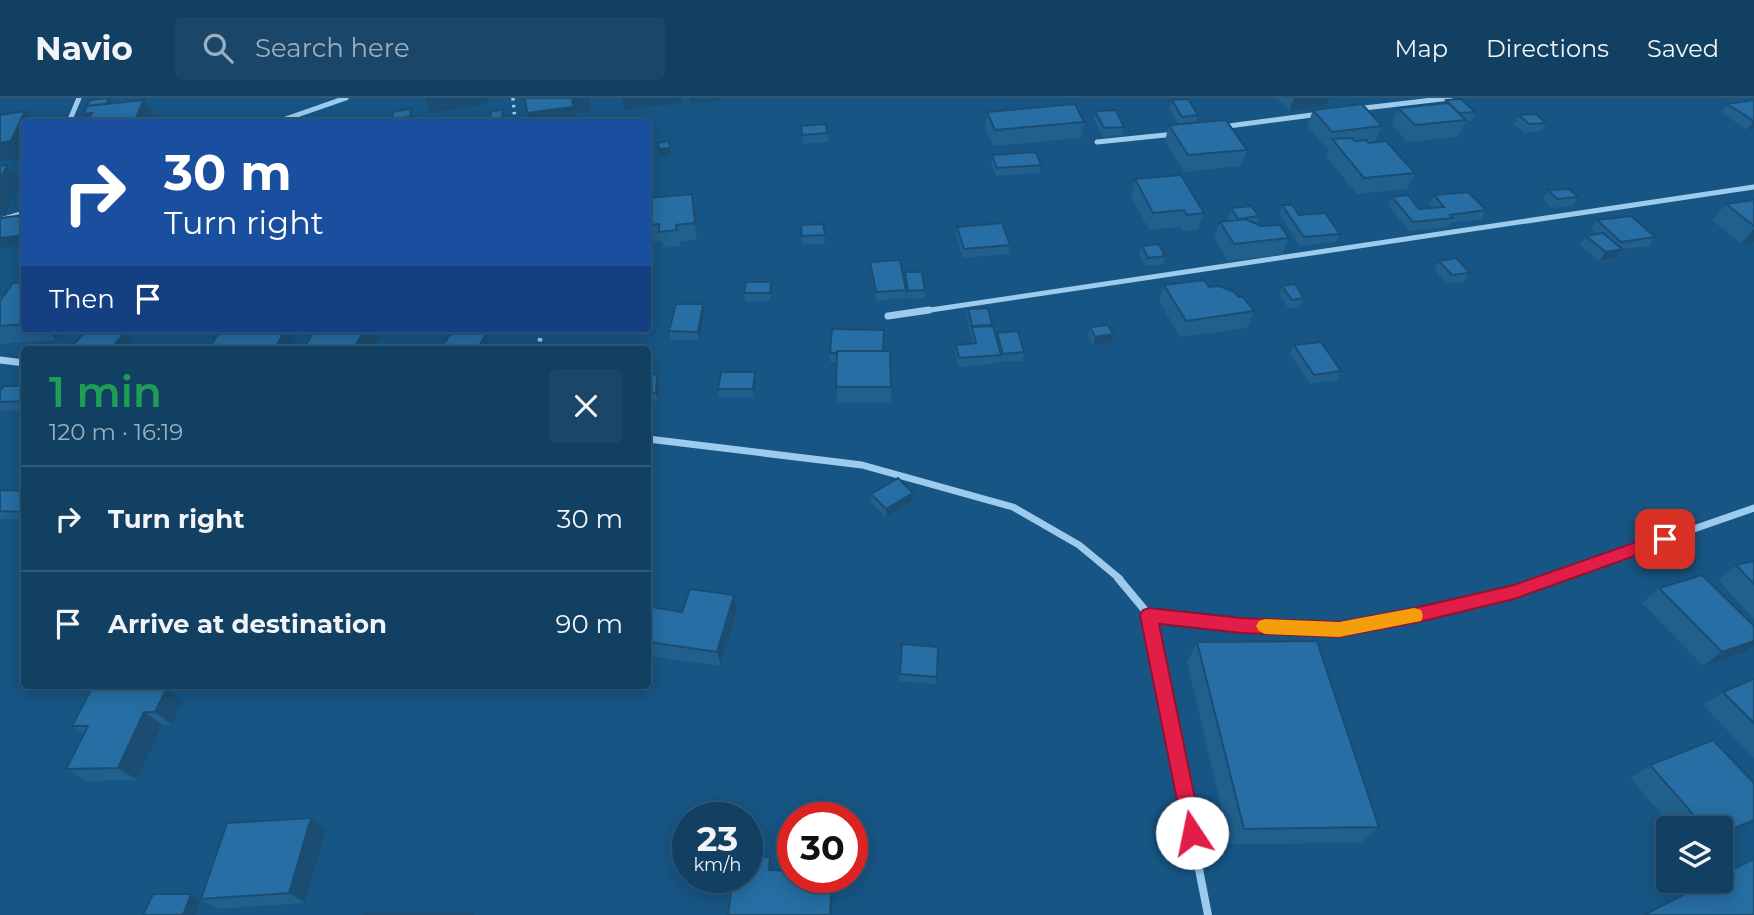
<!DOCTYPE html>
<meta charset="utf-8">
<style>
:root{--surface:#114063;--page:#1a4769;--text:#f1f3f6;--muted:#9cafbe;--line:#305978}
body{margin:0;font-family:Montserrat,sans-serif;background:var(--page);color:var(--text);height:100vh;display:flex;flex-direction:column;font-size:26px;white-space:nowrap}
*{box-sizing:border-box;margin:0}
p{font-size:23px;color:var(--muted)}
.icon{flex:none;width:38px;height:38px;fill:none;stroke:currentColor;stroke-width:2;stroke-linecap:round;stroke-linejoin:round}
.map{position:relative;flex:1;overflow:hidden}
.drawer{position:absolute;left:21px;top:248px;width:630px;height:343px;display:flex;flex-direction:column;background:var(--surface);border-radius:7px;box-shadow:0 4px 18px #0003,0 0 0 2px var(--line)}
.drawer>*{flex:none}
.top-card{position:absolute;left:21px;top:21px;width:630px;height:214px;border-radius:7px;box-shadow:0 4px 18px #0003,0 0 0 2px var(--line);background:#1a4fa0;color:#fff;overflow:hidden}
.tools{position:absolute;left:1656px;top:718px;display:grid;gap:14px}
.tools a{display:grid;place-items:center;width:77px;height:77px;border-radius:7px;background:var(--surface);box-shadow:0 4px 18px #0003,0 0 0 2px var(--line);font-size:35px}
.speed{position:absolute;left:672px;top:704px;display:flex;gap:14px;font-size:35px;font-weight:700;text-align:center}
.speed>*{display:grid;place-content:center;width:91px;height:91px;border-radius:50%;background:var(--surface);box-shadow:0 4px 18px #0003,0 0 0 2px var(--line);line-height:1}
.speed small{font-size:18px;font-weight:400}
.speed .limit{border:10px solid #d22;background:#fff;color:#111}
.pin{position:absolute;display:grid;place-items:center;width:60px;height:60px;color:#fff;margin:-30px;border-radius:14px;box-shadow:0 4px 10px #0006}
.me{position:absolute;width:77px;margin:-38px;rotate:349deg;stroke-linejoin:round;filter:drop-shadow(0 0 5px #0008)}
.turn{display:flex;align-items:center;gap:24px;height:147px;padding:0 28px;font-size:32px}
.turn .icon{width:91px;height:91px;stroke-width:2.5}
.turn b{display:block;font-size:49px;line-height:60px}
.then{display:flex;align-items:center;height:66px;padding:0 28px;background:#0003;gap:14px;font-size:26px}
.round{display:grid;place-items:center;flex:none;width:74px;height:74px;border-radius:7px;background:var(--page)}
.summary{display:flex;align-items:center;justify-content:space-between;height:119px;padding:0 28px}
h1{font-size:42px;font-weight:600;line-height:52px;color:#1e9e55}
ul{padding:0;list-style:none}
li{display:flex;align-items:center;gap:21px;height:105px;padding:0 28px;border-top:2px solid var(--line)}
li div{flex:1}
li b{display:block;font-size:26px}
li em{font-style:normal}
header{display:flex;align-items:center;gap:42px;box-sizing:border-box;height:98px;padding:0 35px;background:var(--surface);border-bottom:2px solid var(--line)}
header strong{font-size:33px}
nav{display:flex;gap:38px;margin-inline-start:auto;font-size:24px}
.search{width:490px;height:63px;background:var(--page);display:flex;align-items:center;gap:18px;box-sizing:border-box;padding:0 24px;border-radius:7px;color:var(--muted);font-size:26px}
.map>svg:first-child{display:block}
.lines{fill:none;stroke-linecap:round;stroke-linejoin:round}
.path-far1{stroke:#9ccbed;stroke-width:3.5;stroke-dasharray:2.5 4.5;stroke-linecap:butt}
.path{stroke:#9ccbed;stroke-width:4.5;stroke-dasharray:3.5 5;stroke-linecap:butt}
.street-far2{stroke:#9ccbed;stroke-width:5}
.street-far1{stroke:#9ccbed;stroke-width:7}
.street{stroke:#9ccbed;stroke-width:8}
.wall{fill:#215f8c}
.shaded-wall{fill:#1b4d72}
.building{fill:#266ea3;stroke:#1b4d72;stroke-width:2}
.route{fill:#e11d48;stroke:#92132f;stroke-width:2}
.slow{fill:#f59e0b}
</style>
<header>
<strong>Navio</strong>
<div class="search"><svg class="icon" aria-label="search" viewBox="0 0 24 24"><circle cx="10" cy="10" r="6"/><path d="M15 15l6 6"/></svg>Search here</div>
<nav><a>Map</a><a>Directions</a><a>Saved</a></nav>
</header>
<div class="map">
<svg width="1754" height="817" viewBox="0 0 1754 817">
<rect width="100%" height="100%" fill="#175584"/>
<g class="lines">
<path class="path-far1" d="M513,0L515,24"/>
<path class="path" d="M539,252L541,231"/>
<path class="street-far2" d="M1356,11L1450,0
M69,24L79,0
M277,24L346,0
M1221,29L1320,16
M1097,44L1175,36
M0,122L24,115
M917,214L1754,89"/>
<path class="street-far1" d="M888,218L929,212
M0,262L24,265
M648,341L862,367L1013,409L1079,447L1120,481
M1550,481L1754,410"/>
<path class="street" d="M1118,480L1149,517L1208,817
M1149,517L1242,527L1339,531L1419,517L1514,494L1555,480"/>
</g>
<path class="wall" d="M1277,0H1330L1327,8L1289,13Z
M1172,2L1198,17L1196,24L1247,52L1241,68L1184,74L1165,43L1169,27L1179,26L1169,11Z
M1446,2L1475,14L1471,23H1466L1458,39L1407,44L1391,26L1398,10L1444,5Z
M1754,2V30L1747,32L1721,14L1727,6Z
M503,12L506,20L505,24H491L490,23Z
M1313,12L1382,28L1375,44L1415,75L1407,91L1357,96L1326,58L1329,49L1326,50L1307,28Z
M1095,13L1124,29L1122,37L1102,39L1094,21Z
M987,14L1084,24L1081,40L993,48L985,30Z
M1519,17L1546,25L1541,33L1524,35L1514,26Z
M801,28L827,35L828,44L803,46Z
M992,57L1041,67L1040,75L996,78L991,65Z
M1135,81L1204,115L1198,132L1182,133L1180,129L1149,132L1131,98Z
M1548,92L1578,99L1572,108L1551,110L1543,101Z
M692,96L695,113L697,142L680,143V148L663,150L661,143L648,144V100Z
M1434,97L1486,112L1481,121L1451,125L1449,129L1409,133L1388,107L1392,99L1419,111L1433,110L1430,106Z
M1754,102V144L1741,146L1712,122L1726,106Z
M1282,107L1299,117L1340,136L1336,144L1300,148L1279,116Z
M1231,110L1259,118L1256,126L1289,140L1282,157L1228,163L1214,140L1220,124L1231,123L1228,119Z
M1597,122L1655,139L1649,148L1622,151L1616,160L1599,163L1580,147L1586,138L1597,136L1591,131Z
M823,126L825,146L802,147L801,127Z
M957,129L1010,147L1009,156L963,160L956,137Z
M1142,148L1165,158L1163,166L1146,168L1139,157Z
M1439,163L1470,175L1464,184L1447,186L1434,171Z
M870,164L906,192V200L876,203L870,172Z
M905,174L925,192V200L908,201L905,183Z
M24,183V231H63L56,242L0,246V199L3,198Z
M1164,187L1209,189L1238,199L1254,213L1247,230L1180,239L1159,203Z
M1282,188L1304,200L1300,209L1288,210L1279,196Z
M772,192L771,203H745L744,195Z
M968,211L992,227L997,241V235L1024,254L1023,263L1002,264L1001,260L1000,265L959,269L955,255L956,247L973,245L967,220Z
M705,215L699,242H671L669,233Z
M1090,229L1111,245L1093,247L1088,238Z
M1294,247L1341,273L1337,282L1310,286L1290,256Z
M884,253L891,289V305H837V264H830V255Z
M657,276L659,285L658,303L648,304V277Z
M756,283L754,300L719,299L718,291Z
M24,288V312L1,313L0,312V304Z
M0,392L24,393V422L0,421Z
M871,396L913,403L886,419L871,404Z
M1754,463V521L1718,482L1736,467Z
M1659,490L1754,528V548L1745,554L1703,568L1642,505Z
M737,511L721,568L648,558V544L682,514Z
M1197,544L1379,729L1361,745L1230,746L1187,564Z
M902,546L938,549L936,586L899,583Z
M1754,581V660L1703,607L1723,594Z
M167,590L183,603L172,627H162L137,682L86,683L66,671L84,636L72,628Z
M1650,667L1754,724L1720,738V730H1674L1630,680Z
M326,731L305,805L219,811L201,802L195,817H143L201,801Z"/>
<path class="shaded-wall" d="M110,0L115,8L88,24L83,16Z
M425,0H488L487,6L430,15Z
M572,0H589L591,13L576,15L577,24H530L527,15Z
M622,0H681L682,5L625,12Z
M690,0H718L719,3L691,6Z
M1294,0H1330L1327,8L1289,13Z
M144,2L154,18L151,24H134Z
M410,11L414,24H394L393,22Z
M503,12L506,20L505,24H503L502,22Z
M25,13L34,24H24V60L0,63V45Z
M1754,23V30L1747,32Z
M670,50L671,58L660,59L659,51Z
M7,67L20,84L5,117H0V82Z
M692,96L695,113L697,142L695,125Z
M1754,131V144L1741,146Z
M24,137V147L0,150V140Z
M1622,151L1616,160L1599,163L1606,154Z
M771,184L772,192L771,203L770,195Z
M703,206L705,215L699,242L698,234Z
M47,231H63L56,242Z
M286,231L297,248L294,252H274Z
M365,231H373L378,240L371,252H353Z
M125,235L132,243L124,252H109Z
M486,236L489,245L485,252L478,250Z
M1113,236L1111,245L1093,247L1095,239Z
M755,274L756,283L754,300L753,291Z
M657,276L659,285L658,303L656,295Z
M913,395V403L886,419V411Z
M734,497L737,511L721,568L717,554Z
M1754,543V548L1745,554L1703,568L1722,554Z
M167,590L183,603L172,627L155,614Z
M144,614L162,627L137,682L118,670Z
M311,720L326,731L305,805L289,795Z
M1754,722V724L1720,738V736Z
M770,759L773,770L772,783L769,772Z
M832,779L833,785L832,817H830Z
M191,796L201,802L195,817H183Z"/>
<path class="building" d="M109,0L106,6L87,8L84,14L90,2Z
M525,0H572L573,9L527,15Z
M1188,1L1198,17L1182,19L1172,2Z
M1461,1L1475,14L1459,15L1446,2Z
M144,2L134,24L153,21L152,24H87L92,15L83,16L87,8Z
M1754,2V23L1727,6Z
M1448,5L1466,22L1415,27L1398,10Z
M1075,6L1084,24L995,32L987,14Z
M1362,6L1382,28L1332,34L1313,12Z
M410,11L411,18L393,22L392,14Z
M503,12L502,22L490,23L491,13Z
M1116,12L1124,29L1104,30L1095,13Z
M25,13L11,43L0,45V17Z
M1536,16L1546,25L1529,26L1519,17Z
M1226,22L1247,52L1188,57L1169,27Z
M826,26L827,35L802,37L801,28Z
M1352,40L1355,43L1366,42L1369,45L1386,43L1415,75L1364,80L1332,41Z
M669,43L670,50L659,51L658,45Z
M1036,54L1041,67L997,70L992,57Z
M7,67L0,82V68Z
M1181,77L1204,115L1187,117L1184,112L1153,115L1135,81Z
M1569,91L1578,99L1557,101L1548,92Z
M1468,94L1486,112L1450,117L1453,120L1413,124L1392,99L1408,97L1419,111L1444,109L1434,97Z
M692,96L695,125L676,127L677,132L659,134V126L648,127V100Z
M1754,102V128L1726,106Z
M1282,107H1292L1299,117L1325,115L1340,136L1304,139Z
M1251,108L1259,118L1238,121L1231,110Z
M24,117V137L0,140V122L1,120Z
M1631,118L1655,139L1621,144L1597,122Z
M1245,121L1261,128L1280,127L1289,140L1234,146L1220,124Z
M1002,125L1010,147L964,151L957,129Z
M823,126L825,137L802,138L801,127Z
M1603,135L1622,151L1606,154L1586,138Z
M1159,146L1165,158L1148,160L1142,148Z
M1456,160L1470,175L1452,177L1439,163Z
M900,162L906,192L876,194L870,164Z
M905,174H922L925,192L908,193Z
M1204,182L1209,189L1219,188L1235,194L1238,199H1243L1254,213L1186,223L1164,187Z
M24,184V226L0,228V203L13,185Z
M746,184H771L770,195H744Z
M1295,186L1304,200L1292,202L1282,188Z
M676,206H703L698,234L669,233Z
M988,210L992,227L972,228L968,211Z
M1108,227L1113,236L1095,239L1090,229Z
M993,228L1001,257L959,260L956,247L976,245L972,229Z
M88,231H92L125,235L109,252H68Z
M221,231H286L274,252H208Z
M315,231H365L353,252H303Z
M832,231L884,232L883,253H837V255H830Z
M452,233L486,236L478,250L485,251L440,252Z
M1018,233L1024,254L1003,256L997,235Z
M1321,244L1341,273L1314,277L1294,247Z
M837,253H890L891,289H836Z
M721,274H755L753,291H718Z
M657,276L656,295H648V277Z
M4,288H24V303L0,304V293Z
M898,380L913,395L886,411L871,396Z
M0,392L24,393V410L22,414L0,413Z
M1754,463V486L1736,467Z
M1702,477L1754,528V543L1722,554L1659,490Z
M690,491L734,497L717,554L648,544V522L652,509L682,514Z
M1317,543L1379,729L1244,731L1197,544Z
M902,546L938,549L937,579L900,576Z
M1754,581V625L1723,594Z
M167,590L155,614H144L118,670L66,671L88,628H72L91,592Z
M1713,642L1754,685V722L1720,736V730H1705L1650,667Z
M311,720L289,795L201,801L227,725Z
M747,758L770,759L769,772L793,773V779H832L830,817H728L733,779H747Z
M1754,761V817H1644L1712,782H1720V778Z
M153,796H191L183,817H143Z
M365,816H473L472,817H365Z"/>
<path class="route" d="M1665,434L1671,436L1674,441L1671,445L1514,501L1419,524L1339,539L1242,535L1159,526L1202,735L1199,742L1192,745L1185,742L1140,517L1143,512L1149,510L1242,520L1339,524L1419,509L1514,487Z"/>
<path class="slow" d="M1414,510L1421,512L1423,518L1421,523L1339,539L1265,536L1259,533L1256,528L1259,523L1265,521L1339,524Z"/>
</svg>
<div class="tools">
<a><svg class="icon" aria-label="layers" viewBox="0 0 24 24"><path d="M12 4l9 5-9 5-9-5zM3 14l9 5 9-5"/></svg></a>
</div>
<div class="speed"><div>23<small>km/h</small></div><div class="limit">30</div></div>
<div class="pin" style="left:1665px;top:441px;background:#d93025"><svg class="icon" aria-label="arrive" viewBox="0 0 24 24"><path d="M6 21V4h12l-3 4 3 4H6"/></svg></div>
<svg class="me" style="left:1192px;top:735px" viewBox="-20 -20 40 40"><circle r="19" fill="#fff"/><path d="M0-13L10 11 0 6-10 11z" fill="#e11d48"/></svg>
<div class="top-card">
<div class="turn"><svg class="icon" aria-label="right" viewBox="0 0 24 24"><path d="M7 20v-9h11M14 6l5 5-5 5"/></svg><div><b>30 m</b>Turn right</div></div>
<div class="then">Then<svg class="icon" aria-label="arrive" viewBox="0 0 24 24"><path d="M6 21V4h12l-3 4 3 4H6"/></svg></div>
</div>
<section class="drawer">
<div class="summary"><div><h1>1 min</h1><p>120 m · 16:19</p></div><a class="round"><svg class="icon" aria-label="close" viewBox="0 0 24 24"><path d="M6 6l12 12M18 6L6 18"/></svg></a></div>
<ul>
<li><svg class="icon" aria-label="right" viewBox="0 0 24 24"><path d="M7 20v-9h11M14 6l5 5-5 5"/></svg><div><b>Turn right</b></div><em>30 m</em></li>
<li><svg class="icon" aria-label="arrive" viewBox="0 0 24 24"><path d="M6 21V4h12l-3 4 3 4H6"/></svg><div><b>Arrive at destination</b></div><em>90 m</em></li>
</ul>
</section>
</div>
